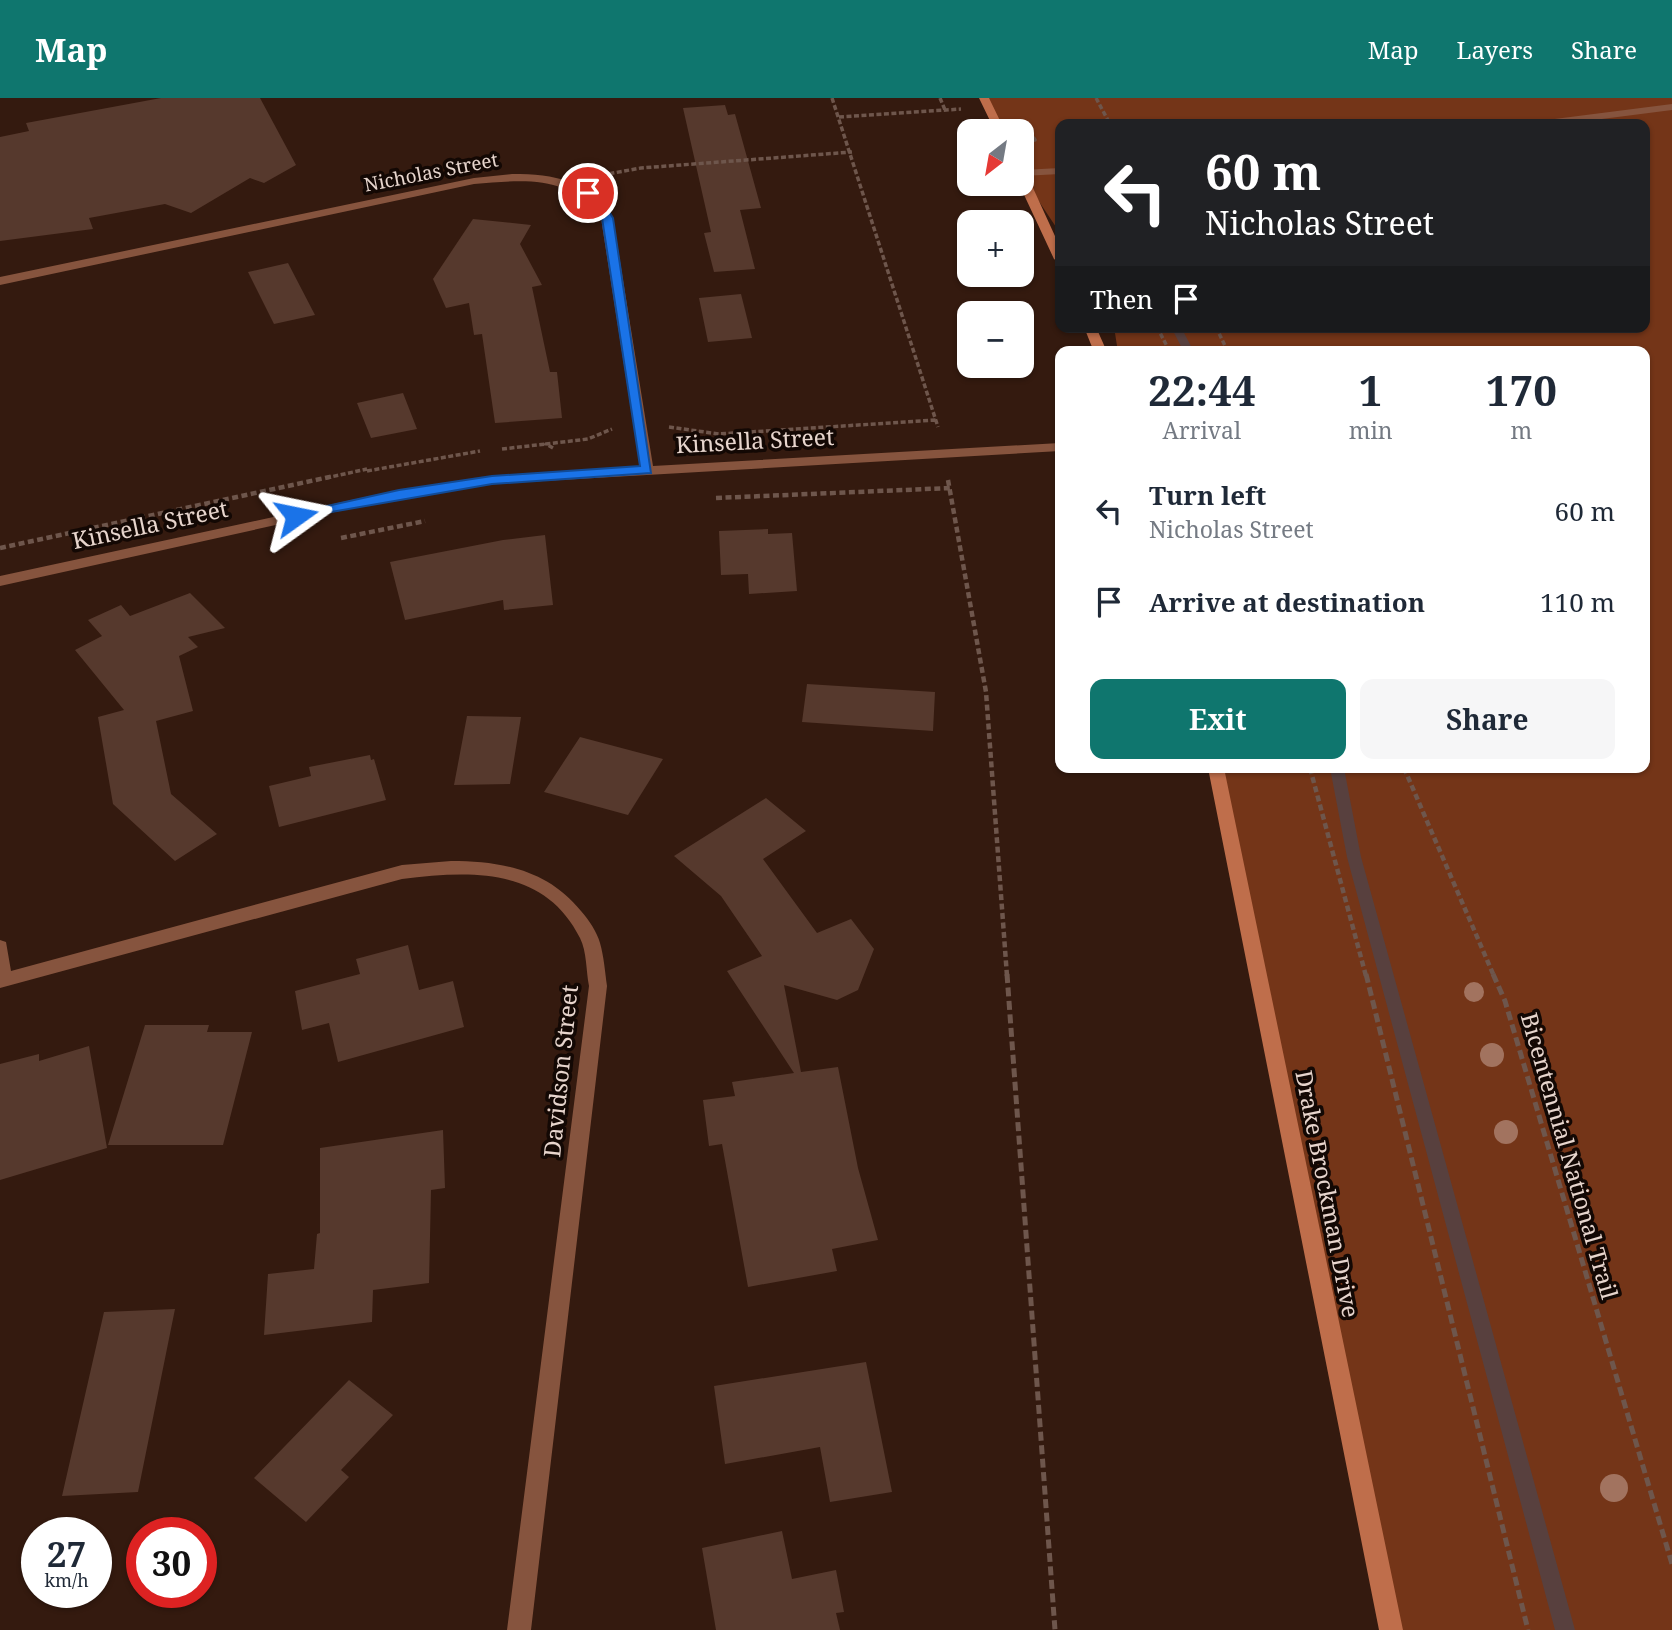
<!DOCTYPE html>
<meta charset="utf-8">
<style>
:root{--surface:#fff;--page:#f6f6f7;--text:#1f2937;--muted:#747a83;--accent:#0f766e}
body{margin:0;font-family:"Noto Serif",serif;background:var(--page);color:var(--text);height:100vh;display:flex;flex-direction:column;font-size:26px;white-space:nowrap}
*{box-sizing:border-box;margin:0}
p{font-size:23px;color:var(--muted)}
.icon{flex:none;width:38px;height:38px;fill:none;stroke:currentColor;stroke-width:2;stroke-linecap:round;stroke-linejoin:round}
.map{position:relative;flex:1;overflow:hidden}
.drawer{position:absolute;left:1055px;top:248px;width:595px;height:427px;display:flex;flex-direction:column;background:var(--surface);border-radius:14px;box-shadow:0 2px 5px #0004}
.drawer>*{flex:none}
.hud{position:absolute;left:1055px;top:21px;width:595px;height:214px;border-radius:14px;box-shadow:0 2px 5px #0004;background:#202124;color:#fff;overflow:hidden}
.needle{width:46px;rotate:211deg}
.buttons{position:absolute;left:957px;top:21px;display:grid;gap:14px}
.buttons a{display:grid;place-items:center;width:77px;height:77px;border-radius:14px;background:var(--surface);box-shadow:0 2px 5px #0004;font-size:35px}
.speed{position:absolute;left:21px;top:1419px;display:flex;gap:14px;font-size:35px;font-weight:700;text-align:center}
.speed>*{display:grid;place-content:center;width:91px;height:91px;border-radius:50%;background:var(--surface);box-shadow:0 2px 5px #0004;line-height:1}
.speed small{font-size:18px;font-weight:400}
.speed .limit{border:10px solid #d22;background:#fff;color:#111}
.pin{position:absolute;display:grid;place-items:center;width:60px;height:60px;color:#fff;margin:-30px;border:4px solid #fff;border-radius:50%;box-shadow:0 2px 7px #0007}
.me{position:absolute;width:77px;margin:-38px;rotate:78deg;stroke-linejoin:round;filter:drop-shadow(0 0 5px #0008)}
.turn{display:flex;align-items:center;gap:24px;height:147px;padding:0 35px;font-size:32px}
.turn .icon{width:91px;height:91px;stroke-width:2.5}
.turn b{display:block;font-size:49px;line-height:60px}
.then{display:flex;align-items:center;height:66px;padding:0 35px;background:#0003;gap:14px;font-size:26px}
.eta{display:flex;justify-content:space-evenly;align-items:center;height:119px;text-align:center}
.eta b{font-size:42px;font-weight:700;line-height:49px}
.primary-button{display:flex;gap:14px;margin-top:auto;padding:14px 35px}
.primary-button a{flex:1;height:80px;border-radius:14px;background:var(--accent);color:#fff;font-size:28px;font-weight:700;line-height:80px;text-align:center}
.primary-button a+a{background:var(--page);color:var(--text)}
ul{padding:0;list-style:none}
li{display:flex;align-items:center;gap:21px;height:91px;padding:0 35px}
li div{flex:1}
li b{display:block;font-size:26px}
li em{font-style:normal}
header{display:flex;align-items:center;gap:42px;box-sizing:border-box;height:98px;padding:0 35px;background:var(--accent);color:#fff}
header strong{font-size:33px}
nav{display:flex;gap:38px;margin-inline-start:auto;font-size:24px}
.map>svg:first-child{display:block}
.green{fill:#743518}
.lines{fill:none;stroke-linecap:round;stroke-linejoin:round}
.stream{fill:#58403e;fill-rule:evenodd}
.building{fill:#56392d}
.path-far2{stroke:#6e564c;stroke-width:3.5;stroke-dasharray:5 2.5;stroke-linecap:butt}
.path-far1{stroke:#6e564c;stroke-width:4.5;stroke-dasharray:6 3.5;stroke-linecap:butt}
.path{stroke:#6e564c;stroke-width:5;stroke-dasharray:9 4.5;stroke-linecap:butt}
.service{fill:#86543e;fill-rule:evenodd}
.minor{fill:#86543e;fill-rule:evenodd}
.secondary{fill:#bf6e4b;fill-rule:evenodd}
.tree{fill:#a2735f}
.route{fill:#1a73e8;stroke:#114b97;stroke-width:2}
.labels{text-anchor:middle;stroke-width:7;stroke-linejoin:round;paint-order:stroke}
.far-street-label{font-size:19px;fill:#e7d5cd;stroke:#130804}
.street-label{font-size:23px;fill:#e7d5cd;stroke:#130804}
</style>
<header>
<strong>Map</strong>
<nav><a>Map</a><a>Layers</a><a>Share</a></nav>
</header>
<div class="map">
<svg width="1672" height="1532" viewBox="0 0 1672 1532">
<rect width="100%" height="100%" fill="#341a0f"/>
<path class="green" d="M984,0H1672V1532H1383L1216,670H1645V254H1118L1114,229H1645V26H1060V135L1022,78V33H1000Z"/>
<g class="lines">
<path class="stream" d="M1171,229H1181L1194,254H1184Z
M1330,670H1344L1361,759L1575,1532H1555L1347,759Z"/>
</g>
<path class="building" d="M161,0H260L296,67L264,85L250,80L191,115L165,106L89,120L93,131L0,143V39L29,33L26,25Z
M725,7L728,17L735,16L761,110L740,112L755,171L714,174L704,135L711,134L683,10Z
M473,121L531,127L520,146L542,187L532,189L550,274H557L562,320L495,325L482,236L474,237L469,205L446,210L433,181Z
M288,165L315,217L274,226L248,174Z
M741,196L752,240L708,244L699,200Z
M403,295L417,331L371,340L357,305Z
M768,431V436L792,435L797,493L749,496L748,476L721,477L719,433Z
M545,437L553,507L504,512L503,502L405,522L390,464L503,442Z
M190,495L225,530L188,539L198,549L179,558L193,613L156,623L171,696L217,736L175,763L113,706L98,619L124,612L75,552L102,538L88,522L121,507L130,518Z
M807,586L935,594L933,633L802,624Z
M467,618L521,619L510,686L454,687Z
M580,639L663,661L628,717L544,694Z
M370,657L371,662L374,661L386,702L279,729L269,688L311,678L309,669Z
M766,700L806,733L763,761L817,835L851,821L874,851L858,892L837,902L784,887L801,974L838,969L858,1070L878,1142L832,1151L837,1173L748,1189L722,1046L709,1048L703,1002L735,998L732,984L794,975L727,873L762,858L721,798L674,758Z
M408,847L419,892L453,883L464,929L338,964L329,925L302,932L295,893L360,876L356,861Z
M145,927H209L207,934H252L223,1047H108Z
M89,948L107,1050L0,1082V966L39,956V963Z
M443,1032L445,1090L431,1092L429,1185L373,1192L372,1224L264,1237L268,1176L314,1171L317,1136L320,1135V1050Z
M175,1211L138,1394L62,1398L104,1214Z
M866,1264L892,1394L830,1404L820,1349L725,1366L714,1288Z
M349,1282L393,1317L341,1372L349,1379L306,1424L254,1380Z
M782,1433L792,1481L836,1472L844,1514L836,1515L840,1532H716L702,1450Z"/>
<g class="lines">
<path class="path-far2" d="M832,0L938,329
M940,0L945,12
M1096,0L1110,26
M839,19L961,11
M1026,43L1035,42L1028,30
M602,77L641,70L852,54
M1157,229L1170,254
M1216,229L1228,254
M669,329L719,336L936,322
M553,350L546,346L588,341L612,331
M502,351L546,346
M367,373L480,353
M326,380L367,371"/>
<path class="path-far1" d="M948,382L986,594L1007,878
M716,400L950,390
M341,440L425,423
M0,450L334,378
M1310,670L1366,878
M1404,670L1494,878"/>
<path class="path" d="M1007,876L1055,1532
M1366,876L1528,1532
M1493,876L1505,903L1672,1466"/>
<path class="service" d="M1672,6V12L1563,26H1534L1539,23Z
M1060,70V76L1022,78V72Z"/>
<path class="minor" d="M512,76C556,76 586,82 613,120L653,368L1060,345V353L492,386L389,402L0,488V478L389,394L492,378L640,369L601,120C568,76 524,82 474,86L0,187V179L474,80Z
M451,763C502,763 548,772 581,813C589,822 597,834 600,845C604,859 605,874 607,888L531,1532H507L589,888C586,873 587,854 580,840C544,768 470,773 402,781L0,890V842L6,844L11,873L402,767Z"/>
<path class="secondary" d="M979,0H989L1005,33H995Z
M1022,76L1028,79L1060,149V165L1054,161L1019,86H1022Z
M1084,229H1096L1107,254H1094Z
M1208,670H1224L1403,1532H1379Z"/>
</g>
<g class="tree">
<circle cx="1474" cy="894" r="10"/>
<circle cx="1492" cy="957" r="12"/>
<circle cx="1506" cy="1034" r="12"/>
<circle cx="1614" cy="1390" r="14"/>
</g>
<path class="route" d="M588,92L601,100L613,120L651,375L492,386L291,421V416L399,392L492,378L640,368L602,120L583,95Z"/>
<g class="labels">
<g class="far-street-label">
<text transform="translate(431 74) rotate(-11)" y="7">Nicholas Street</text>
</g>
<g class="street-label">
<text transform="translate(755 343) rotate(-3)" y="8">Kinsella Street</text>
<text transform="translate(150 427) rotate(-12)" y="8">Kinsella Street</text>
<text transform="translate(561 973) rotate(-84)" y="8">Davidson Street</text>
<text transform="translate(1569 1058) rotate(74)" y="8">Bicentennial National Trail</text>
<text transform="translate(1327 1096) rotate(79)" y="8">Drake Brockman Drive</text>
</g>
</g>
</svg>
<div class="buttons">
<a><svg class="needle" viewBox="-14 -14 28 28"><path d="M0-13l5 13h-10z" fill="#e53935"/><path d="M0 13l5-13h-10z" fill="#747a83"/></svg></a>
<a>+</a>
<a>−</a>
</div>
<div class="speed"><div>27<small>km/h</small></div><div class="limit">30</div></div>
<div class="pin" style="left:588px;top:95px;background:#d93025"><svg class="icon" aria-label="arrive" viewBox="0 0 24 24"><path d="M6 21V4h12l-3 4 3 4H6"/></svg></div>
<svg class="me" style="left:296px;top:418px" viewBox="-20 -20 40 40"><path d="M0-17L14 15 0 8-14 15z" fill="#1a73e8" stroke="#fff" stroke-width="4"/></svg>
<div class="hud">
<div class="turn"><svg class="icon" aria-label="left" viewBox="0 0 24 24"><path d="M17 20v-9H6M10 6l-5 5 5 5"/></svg><div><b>60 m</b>Nicholas Street</div></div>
<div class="then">Then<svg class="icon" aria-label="arrive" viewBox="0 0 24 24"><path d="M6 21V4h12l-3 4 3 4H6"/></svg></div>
</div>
<section class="drawer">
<div class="eta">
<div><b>22:44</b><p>Arrival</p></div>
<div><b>1</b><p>min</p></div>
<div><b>170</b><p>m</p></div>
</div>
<ul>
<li><svg class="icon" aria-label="left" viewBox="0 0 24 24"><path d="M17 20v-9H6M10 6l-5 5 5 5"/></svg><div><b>Turn left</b><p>Nicholas Street</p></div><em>60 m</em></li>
<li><svg class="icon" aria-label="arrive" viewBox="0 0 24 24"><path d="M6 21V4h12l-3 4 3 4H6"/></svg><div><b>Arrive at destination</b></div><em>110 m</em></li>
</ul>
<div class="primary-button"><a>Exit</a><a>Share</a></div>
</section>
</div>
